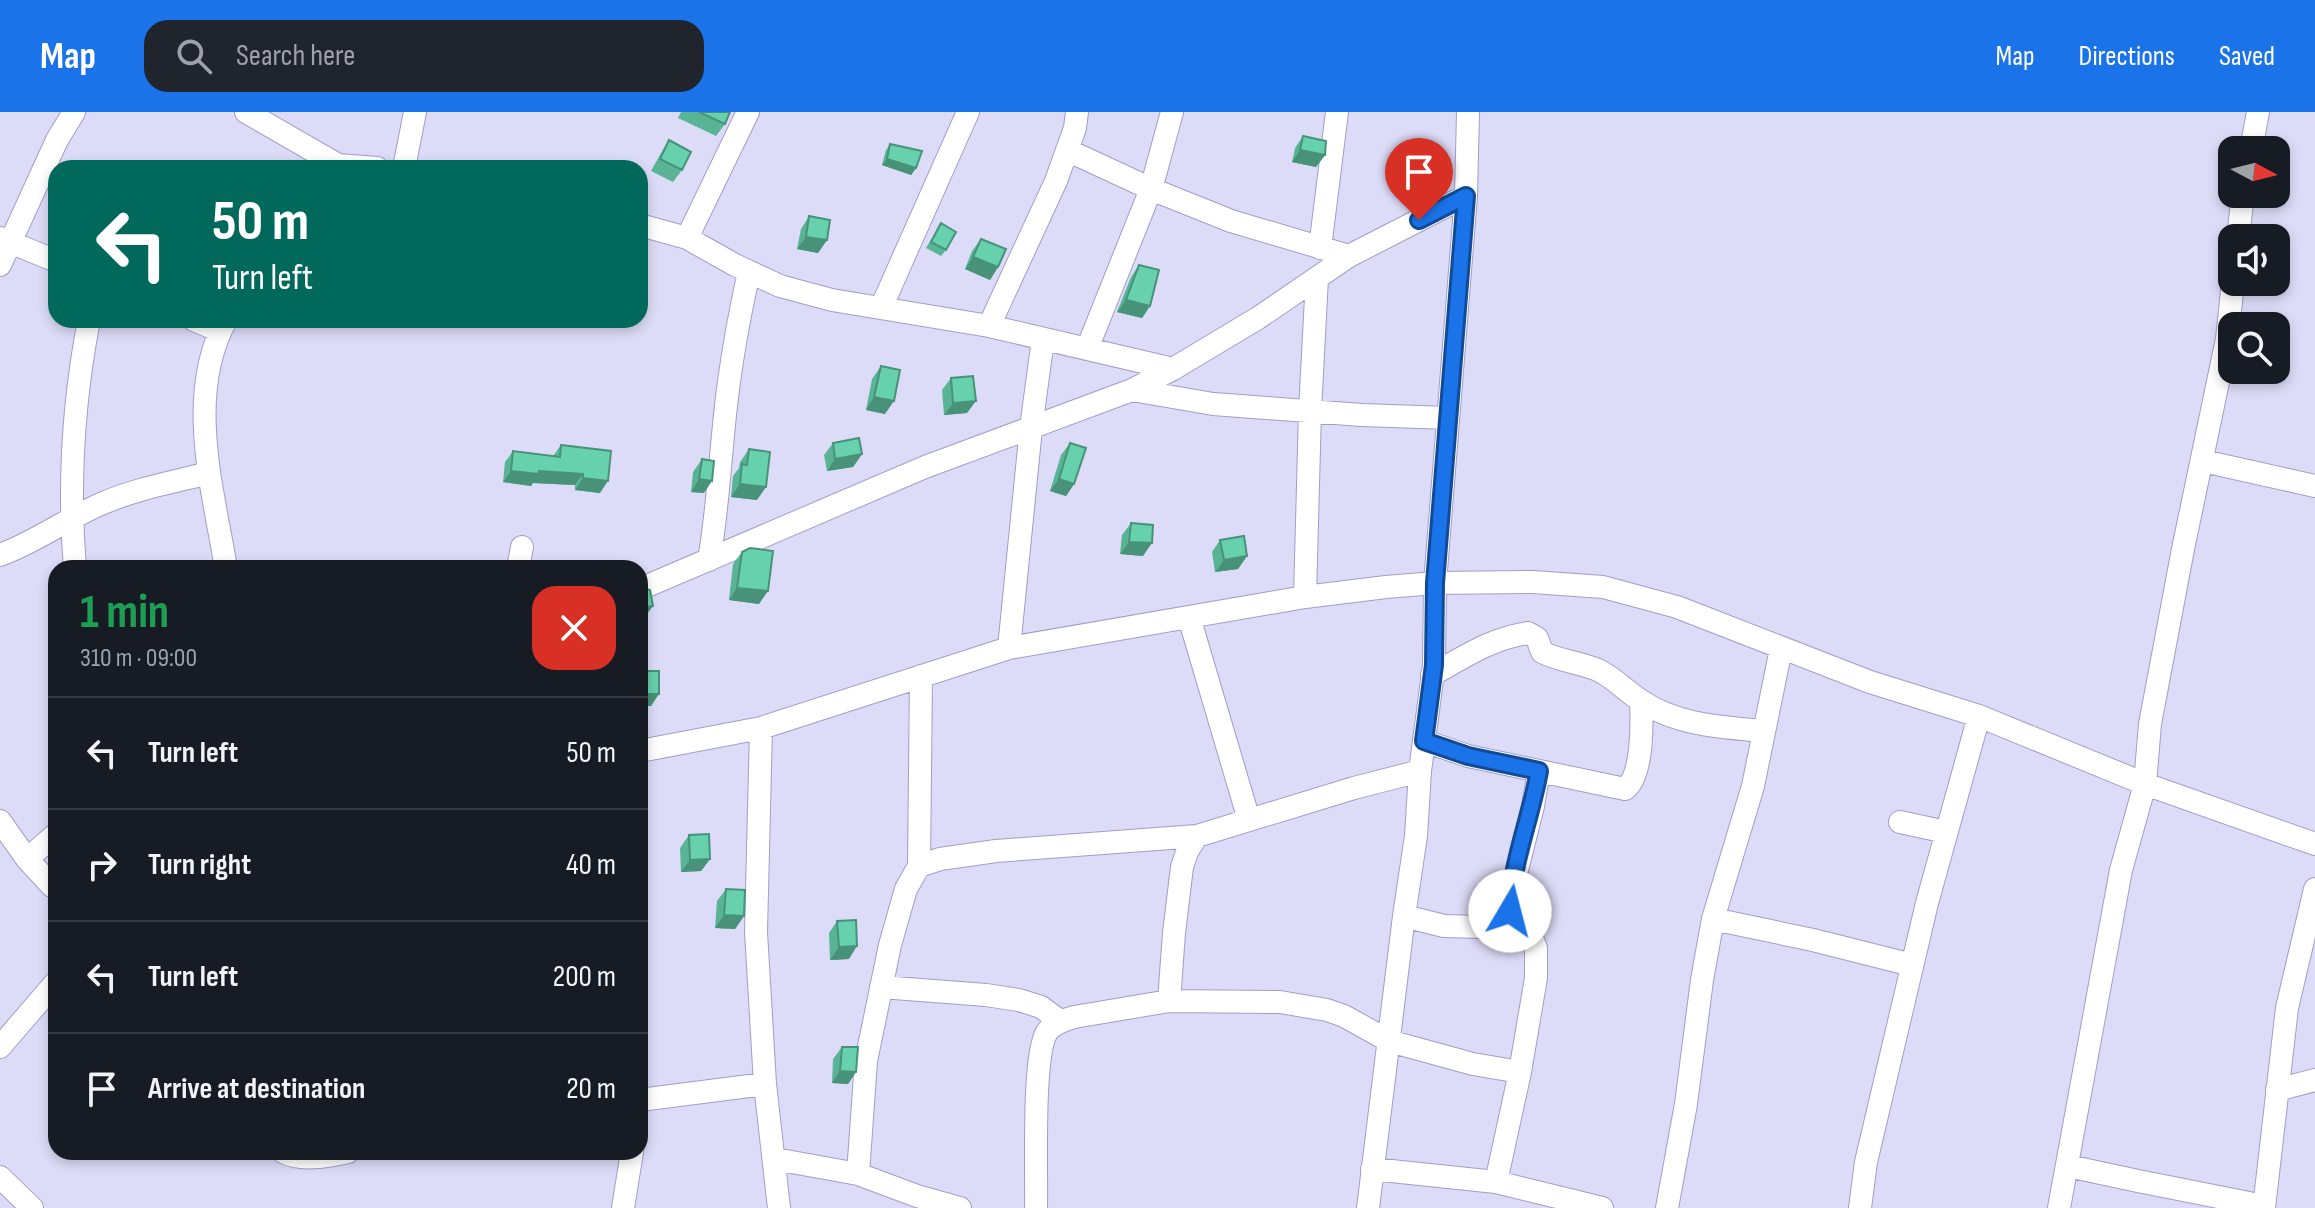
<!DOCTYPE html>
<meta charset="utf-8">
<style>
:root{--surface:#171b24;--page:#20242c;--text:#f1f3f6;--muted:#9ea1a6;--line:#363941;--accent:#1a73e8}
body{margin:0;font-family:"Sofia Sans Condensed",sans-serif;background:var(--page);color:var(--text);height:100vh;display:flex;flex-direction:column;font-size:30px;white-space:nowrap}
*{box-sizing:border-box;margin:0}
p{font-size:26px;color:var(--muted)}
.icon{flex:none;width:44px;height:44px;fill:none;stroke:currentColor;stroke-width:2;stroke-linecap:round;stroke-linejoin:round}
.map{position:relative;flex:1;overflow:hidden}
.details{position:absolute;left:48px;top:448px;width:600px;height:600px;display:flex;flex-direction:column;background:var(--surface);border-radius:24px;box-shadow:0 4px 12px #0003}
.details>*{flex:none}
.hud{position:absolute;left:48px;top:48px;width:600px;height:168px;border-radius:24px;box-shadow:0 4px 12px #0003;background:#00695c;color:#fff;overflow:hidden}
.needle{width:52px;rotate:97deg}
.buttons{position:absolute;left:2218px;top:24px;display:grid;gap:16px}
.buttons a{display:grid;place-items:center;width:72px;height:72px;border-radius:16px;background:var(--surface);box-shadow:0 4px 12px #0003;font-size:40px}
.pin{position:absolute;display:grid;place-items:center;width:68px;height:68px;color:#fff;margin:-82px -34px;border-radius:50% 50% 50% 0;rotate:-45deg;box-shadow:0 0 8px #0007}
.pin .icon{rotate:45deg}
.me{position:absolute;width:88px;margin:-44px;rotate:8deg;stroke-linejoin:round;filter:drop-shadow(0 0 6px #0008)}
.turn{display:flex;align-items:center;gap:28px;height:168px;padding:0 32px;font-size:36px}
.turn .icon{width:104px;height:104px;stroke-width:2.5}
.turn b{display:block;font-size:56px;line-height:68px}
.round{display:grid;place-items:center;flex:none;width:84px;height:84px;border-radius:24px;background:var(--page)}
.summary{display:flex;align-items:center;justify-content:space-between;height:136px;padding:0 32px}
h1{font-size:48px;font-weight:700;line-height:60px;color:#1e9e55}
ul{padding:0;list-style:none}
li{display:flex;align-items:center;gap:24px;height:112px;padding:0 32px;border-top:2px solid var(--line)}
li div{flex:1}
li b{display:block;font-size:30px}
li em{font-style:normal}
header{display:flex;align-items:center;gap:48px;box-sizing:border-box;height:112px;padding:0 40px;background:var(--accent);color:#fff}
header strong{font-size:38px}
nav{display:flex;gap:44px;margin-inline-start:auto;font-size:28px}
.search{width:560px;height:72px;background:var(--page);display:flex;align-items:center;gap:20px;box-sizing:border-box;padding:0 28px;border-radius:24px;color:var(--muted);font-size:30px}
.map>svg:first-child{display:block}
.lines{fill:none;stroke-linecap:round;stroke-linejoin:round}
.minor-casing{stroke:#a19dc9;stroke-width:24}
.minor{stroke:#fff;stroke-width:22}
.wall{fill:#59b495}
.shaded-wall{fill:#489279}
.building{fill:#67d1ad;stroke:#489279;stroke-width:2}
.route-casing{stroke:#114b97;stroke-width:20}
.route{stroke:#1a73e8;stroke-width:14}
</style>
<header>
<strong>Map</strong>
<div class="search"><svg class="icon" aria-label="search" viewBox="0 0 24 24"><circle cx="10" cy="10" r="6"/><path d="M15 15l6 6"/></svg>Search here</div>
<nav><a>Map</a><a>Directions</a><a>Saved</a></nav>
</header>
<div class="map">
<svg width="2315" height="1096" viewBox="0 0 2315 1096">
<rect width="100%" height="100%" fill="#dddcf8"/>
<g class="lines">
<defs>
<path id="minor" d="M246,0L338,53
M1067,38L1151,77L1231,109L1349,144
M2251,38L2258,0
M332,56L338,53L377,56
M404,56L415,0
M640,113L687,126L735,153L780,174L832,188L989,214L1173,257
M0,126L56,149
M687,126L748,0
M2238,126L2243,82
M1320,136L1337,0
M0,153L57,28L74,0
M881,196L968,0
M194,208L220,219
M226,208C185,283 213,377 226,456
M989,214L1056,69L1075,16L1077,0
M1087,237L1151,77L1172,0
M1132,278L1213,292L1362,303L1448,306
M2203,349L2315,374
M0,443C36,430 66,407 101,392C135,377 173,370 209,361
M709,448C718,397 720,346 726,294C731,249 739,205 749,160
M75,456C68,372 73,291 89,208
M518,456L522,435
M640,477L925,355L1132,278L1173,257L1258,206L1349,144L1466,84
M1305,485L1310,299L1317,166
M1189,505L1249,708
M1009,536L1031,316L1043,227
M1432,563C1464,545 1492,526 1528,521L1537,526L1542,540C1561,550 1581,550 1600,559C1615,567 1626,579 1640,588C1675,613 1722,615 1764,619
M761,616L756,820L765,972L779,1096
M1424,629L1468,644L1625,677C1643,664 1642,610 1641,589
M640,639L761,616L1009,536L1305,485L1386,475L1435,471L1533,470L1603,475L1677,495L1870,570L1979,604L2145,672L2315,732
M0,709L27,747L52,774
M1900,710L1946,720
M27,747L56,722
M919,754L921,564
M1404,804L1444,814L1522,816L1530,821L1536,836V866L1520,960L1496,1070
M1713,807L1813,828L1912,853
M1510,815L1511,782L1533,694L1539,659
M881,875L986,883L1019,888L1041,895L1060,909
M1169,889L1174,821L1182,755L1187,740L1197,724
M0,935L56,870
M2277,978L2315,968
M640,988L765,972
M283,1040C302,1050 328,1044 348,1040
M775,1047L858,1062L917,1084L960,1096
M2068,1054L2138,1069L2264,1094
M1372,1057L1496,1070L1602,1096
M858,1062L866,949L890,833L906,777L919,754L940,747L996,739L1197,724L1354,676L1420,659
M0,1065L32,1096
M623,1096L632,1040
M1036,1096C1037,1063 1032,943 1047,920C1053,911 1065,908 1074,905L1169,889L1280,890L1327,898L1344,904L1389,929L1473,952L1520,960
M1368,1096L1404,804L1416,724L1420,659L1434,553L1435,471L1466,84L1468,0
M1667,1096L1686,992L1702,868L1713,807L1753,674L1781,537
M1860,1096L1866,1050L1927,791L1979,604
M2059,1096L2121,758L2145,672L2150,612L2183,437L2227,227L2233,170
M2264,1096L2287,896L2315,777"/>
</defs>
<use href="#minor" class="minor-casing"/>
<use href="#minor" class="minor"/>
</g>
<path class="wall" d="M681,0H730L725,12L716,24L678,6Z
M1303,24L1325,43L1316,55L1292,50L1295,36Z
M669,28L682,58L673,70L651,59L661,41Z
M890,32L916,56L911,63L882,53L886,38Z
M809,104L827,128L818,141L797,137L801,117Z
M941,111L946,138L941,144L926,136Z
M981,127L998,155L990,168L965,157L972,139Z
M1139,153L1150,194L1142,206L1117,200L1131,165Z
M881,254L885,302L866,298L872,267Z
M951,266L967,301L944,303L942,278Z
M833,331L862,342L853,355L827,359L824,343Z
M1070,331L1074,372L1066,384L1050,379L1061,343Z
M561,333L600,381L575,378V373L533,371L531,374L503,370L505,350L513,339L553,344Z
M749,337L757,388L731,385L733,364L739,356L740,350Z
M702,347L704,381L691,380L693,360Z
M1131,411L1143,444L1120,442L1122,423Z
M1220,428L1247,444L1238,457L1215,460L1212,440Z
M742,440L759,492L729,488L733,452Z
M689,723L710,747L701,759L681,760L680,736Z
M726,777L744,804L735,817L715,816L717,789Z
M837,809L849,847L830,848L829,821Z
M842,935L856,960L848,972L832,971L833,947Z"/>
<path class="shaded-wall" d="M1300,38L1325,43L1316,55L1292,50Z
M887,47L916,56L911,63L882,53Z
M806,125L827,128L818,141L797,137Z
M973,145L998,155L990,168L965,157Z
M1126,188L1150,194L1142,206L1117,200Z
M874,285L894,289L885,302L866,298Z
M976,289L967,301L944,303L953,291Z
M862,342L853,355L827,359L835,347Z
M511,359H539L583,362L575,373L533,371L531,374L503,370Z
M583,366L608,369L600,381L575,378Z
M699,367L712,369L704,381L691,380Z
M1059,367L1074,372L1066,384L1050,379Z
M740,372L766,375L757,388L731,385Z
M1129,430L1152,431L1143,444L1120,442Z
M1247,444L1238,457L1215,460L1224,448Z
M737,476L768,479L759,492L729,488Z
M653,494L644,506L640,507V496Z
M640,582H659L651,594H640Z
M710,747L701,759L681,760L690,748Z
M724,803L744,804L735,817L715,816Z
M857,834L849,847L830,848L839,835Z
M840,959L856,960L848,972L832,971Z"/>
<path class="building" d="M699,0H730L725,12Z
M1303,24L1326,29L1325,43L1300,38Z
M669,28L691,40L682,58L660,47Z
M890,32L922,39L916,56L887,47Z
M809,104L830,108L827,128L806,125Z
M941,111L956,120L946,138L931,130Z
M981,127L1006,137L998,155L973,145Z
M1139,153L1159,158L1150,194L1126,188Z
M881,254L900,258L894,289L874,285Z
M973,264L976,289L953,291L951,266Z
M859,326L862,342L835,347L833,331Z
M1070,331L1086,336L1074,372L1059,367Z
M561,333L611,339L608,369L583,366V362L539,359L538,362L511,359L513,339L560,345Z
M749,337L770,340L766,375L740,372L742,352L747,353Z
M702,347L714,349L712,369L699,367Z
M1131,411L1153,413L1152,431L1129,430Z
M1244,424L1247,444L1224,448L1220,428Z
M750,436L773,439L768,479L737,476L742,440Z
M640,475L650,478L653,494L640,496Z
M640,559H659V582H640Z
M709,722L710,747L690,748L689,723Z
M726,777L745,778L744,804L724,803Z
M856,808L857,834L839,835L837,809Z
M842,935H858L856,960L840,959Z"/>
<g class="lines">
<defs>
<path id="route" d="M1419,108L1466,84L1435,471L1434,553L1424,629L1468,644L1539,659C1531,705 1511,752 1510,799"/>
</defs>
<use href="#route" class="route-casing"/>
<use href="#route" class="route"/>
</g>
</svg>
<div class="buttons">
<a><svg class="needle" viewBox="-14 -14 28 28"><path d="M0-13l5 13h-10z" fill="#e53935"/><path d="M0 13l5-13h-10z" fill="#9ea1a6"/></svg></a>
<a><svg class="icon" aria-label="sound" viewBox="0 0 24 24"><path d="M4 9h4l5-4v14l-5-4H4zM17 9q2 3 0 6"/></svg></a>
<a><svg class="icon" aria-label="search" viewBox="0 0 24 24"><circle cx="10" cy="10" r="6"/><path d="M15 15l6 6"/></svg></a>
</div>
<div class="pin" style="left:1419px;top:108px;background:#d93025"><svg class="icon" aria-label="arrive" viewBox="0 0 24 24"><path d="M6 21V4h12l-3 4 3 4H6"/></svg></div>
<svg class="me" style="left:1510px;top:799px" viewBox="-20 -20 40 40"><circle r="19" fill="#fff"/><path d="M0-13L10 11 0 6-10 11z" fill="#1a73e8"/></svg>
<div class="hud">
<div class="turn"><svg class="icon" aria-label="left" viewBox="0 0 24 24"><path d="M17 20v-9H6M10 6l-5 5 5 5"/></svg><div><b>50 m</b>Turn left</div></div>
</div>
<section class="details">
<div class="summary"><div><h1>1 min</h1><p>310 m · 09:00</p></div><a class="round" style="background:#d93025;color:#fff"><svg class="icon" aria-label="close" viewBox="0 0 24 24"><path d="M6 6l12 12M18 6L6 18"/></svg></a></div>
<ul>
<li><svg class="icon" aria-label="left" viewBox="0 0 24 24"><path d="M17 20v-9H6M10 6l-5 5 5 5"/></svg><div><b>Turn left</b></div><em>50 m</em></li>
<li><svg class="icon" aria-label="right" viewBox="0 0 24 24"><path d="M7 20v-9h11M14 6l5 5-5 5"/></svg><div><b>Turn right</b></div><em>40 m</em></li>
<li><svg class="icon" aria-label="left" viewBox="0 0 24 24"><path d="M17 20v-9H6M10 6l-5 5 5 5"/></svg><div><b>Turn left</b></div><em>200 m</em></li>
<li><svg class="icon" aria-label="arrive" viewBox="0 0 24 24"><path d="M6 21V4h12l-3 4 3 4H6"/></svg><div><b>Arrive at destination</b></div><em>20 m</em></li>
</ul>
</section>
</div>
